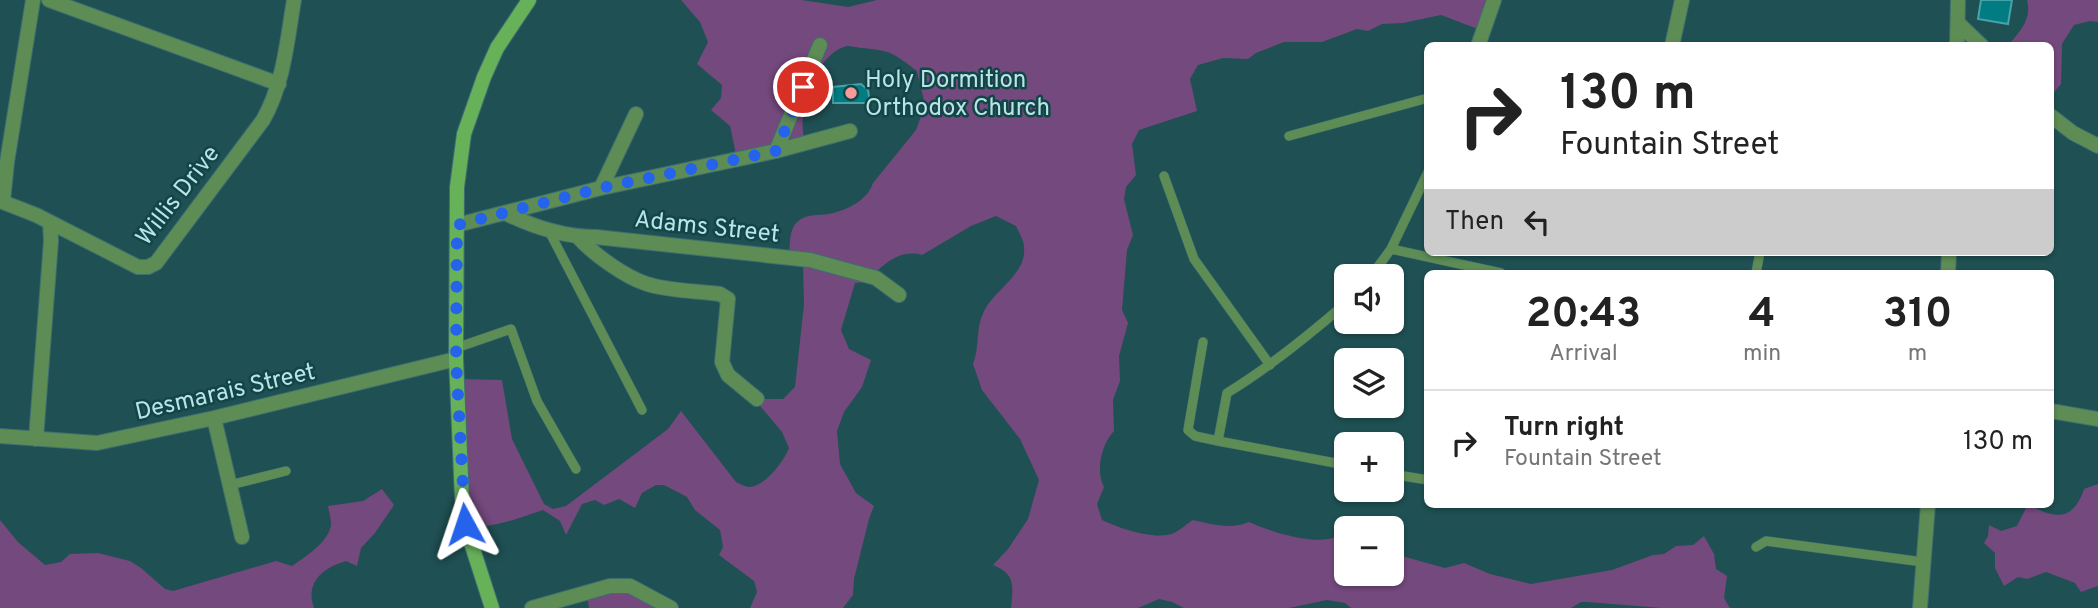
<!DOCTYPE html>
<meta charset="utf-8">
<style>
:root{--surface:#fff;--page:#f6f6f6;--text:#222;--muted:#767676;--line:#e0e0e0}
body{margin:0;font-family:Overpass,sans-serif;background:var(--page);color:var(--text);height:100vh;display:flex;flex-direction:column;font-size:26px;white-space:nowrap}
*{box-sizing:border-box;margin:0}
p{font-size:23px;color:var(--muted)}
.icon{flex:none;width:38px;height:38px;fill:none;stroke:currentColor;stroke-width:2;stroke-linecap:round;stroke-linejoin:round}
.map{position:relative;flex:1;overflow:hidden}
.details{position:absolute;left:1424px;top:270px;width:630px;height:238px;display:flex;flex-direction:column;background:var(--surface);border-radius:10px;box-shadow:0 2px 5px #0004}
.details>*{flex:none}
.hud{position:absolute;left:1424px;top:42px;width:630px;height:214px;border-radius:10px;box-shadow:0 2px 5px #0004;background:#fff;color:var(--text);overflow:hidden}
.tools{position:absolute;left:1334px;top:264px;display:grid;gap:14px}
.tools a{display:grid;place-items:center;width:70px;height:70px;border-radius:10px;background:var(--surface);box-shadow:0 2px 5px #0004;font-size:35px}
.pin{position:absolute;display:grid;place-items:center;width:60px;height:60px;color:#fff;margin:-30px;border:4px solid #fff;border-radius:50%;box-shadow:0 2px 7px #0007}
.me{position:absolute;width:77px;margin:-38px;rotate:355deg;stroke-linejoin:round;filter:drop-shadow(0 0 5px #0008)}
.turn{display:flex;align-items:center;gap:24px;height:147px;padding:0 21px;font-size:32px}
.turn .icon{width:91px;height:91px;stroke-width:2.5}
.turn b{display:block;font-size:49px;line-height:60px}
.then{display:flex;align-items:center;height:66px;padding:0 21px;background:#0003;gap:14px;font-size:26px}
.eta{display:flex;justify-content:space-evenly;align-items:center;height:119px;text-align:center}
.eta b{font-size:42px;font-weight:700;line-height:49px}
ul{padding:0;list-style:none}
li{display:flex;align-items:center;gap:21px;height:105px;padding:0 21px;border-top:2px solid var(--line)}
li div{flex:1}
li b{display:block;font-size:26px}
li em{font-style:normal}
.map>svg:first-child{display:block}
.green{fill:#74497d}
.building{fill:#007c82;stroke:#46a4a9;stroke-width:2}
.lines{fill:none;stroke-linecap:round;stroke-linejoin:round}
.service-casing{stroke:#3e6e70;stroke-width:10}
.minor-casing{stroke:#3e6e70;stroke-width:16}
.tertiary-casing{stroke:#3e6e70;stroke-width:16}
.secondary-casing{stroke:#3e6e70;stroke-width:16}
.service{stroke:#5e8c55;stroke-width:9}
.minor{stroke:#5e8c55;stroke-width:14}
.tertiary{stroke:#5e8c55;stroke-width:14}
.secondary{stroke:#67b159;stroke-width:14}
.route{stroke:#2563eb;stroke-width:12;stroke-dasharray:0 21.6}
.poi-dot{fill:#f59b9a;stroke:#124548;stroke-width:2.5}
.labels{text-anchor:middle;stroke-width:5;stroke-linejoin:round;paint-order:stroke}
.poi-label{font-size:24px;fill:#bae4e6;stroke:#124548;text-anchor:start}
.street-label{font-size:24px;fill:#bae4e6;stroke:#124548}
</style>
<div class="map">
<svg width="2098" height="608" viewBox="0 0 2098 608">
<rect width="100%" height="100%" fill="#1f5053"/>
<path class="green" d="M681,0H802L848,7L877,0H1499L1483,31L1441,15L1403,23L1382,24L1368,31L1357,29L1322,42H1284L1256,53L1248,59L1223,58L1198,65L1190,79L1197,111L1139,130L1132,144L1136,175L1126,187L1124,199L1133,235L1127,250L1122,310L1128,323L1119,356L1120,381L1113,400L1114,431C1102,443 1095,471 1104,487L1097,504L1102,520C1119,528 1155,541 1174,533C1180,530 1187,524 1193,520C1211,524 1231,530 1249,522C1268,531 1316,546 1335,537L1346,545V574H1391V553L1445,568L1464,563L1490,574L1531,584L1612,570L1653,555L1664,554L1676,546L1693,545L1704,536L1714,554L1716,569L1727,576L1724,598L1730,608H1662L1587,602H1581L1571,608H1351L1345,603L1327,600L1289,608H1184L1172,602L1159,599L1138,608H1011C1013,586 1016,574 993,565L1008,549L1028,519L1039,480L1020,439L982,390L973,364C980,347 975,329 984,311C995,289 1027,274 1024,247C1024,241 1019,232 1016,226L996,216L971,226L922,255C897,248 882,267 865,282L855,283L841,330L849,349L871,360L862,387L844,412L837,431L840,464L856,493L874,506L869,519L854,579L853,595L843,608H750L757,592L754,581L719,555L723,547L720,530L695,510L687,497L664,485H656L642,493L635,508L619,499L604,505L595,500L582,504L566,535L560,521L543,510C524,516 486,532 467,524L461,379L502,380L512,439L544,504L553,509L566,506L668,429L681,411L736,482C740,484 744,486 748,487C764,488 784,461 789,448L782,432L755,400V399H783L795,387L804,304L803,264L789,261C790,250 788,230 797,222C807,213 817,216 829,214C847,210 867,201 873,183L916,130L925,105L917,71C894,54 893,51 863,48C859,48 851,46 847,46C815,53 794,117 806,144L737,159L730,126L711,110L721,98L722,85L697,64L708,42L700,22Z
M2027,0H2098V22L2090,21L2074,25L2062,44L2061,84L2051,96V46L2008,45C2020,32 2032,19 2027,0Z
M2098,484V586L2081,592L2075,583L2046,572L2027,579L2018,577L2004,586L1995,568V553L1984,543L1988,536L1989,525L2001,531L2017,526L2028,504C2054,519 2073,522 2084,489Z
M382,489L394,505L375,533L361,548L357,566L346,561C322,568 305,583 314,608H0V520L18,542L45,565L61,562L70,554L98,553L130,561L141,568L165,589L173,591L276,561L292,566C305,557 330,541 331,524C331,518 329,512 328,506L363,501Z
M634,589L673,608H589L587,595Z"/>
<path class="building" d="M1981,0H2012L2008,24L1978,19Z
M861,84L868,90L869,97L865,103H833V87Z"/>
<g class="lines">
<defs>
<path id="service" d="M1289,136L1428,98
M1164,176L1194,259L1270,365
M549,231L642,410
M1391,249L1501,273
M1756,273L1760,252
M1371,276L1391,249L1428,172
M1346,303C1308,336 1270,367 1227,393L1218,441L1346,465
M1203,342L1188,430L1195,436L1218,441
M456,348L511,329L537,401L576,469
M1391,474L1428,480
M230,485L286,471
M1756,547L1766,541L1923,562"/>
<path id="minor" d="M49,0L279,84
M1958,23L1982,46
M1478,46L1494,0
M1672,46L1682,0
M2051,116L2073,133L2098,146
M776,151L820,45
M601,188L636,114
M0,201L36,215L138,267H148L156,263L263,120C284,83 287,41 294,0
M3,201L7,162L33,0
M507,214C536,228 564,237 596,237L810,260L876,278L899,295
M457,225L601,188L776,151L850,131
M578,237C593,254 625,277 647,284C669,291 697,291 720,294L728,299L722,362L728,375L757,399
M2051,411L2098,419
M214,418L242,537
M0,436L97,443L214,418L456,359
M36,439L51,241L50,222"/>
<path id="tertiary" d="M1957,46L1958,0
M1948,273L1949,252
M532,608L610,586H630L671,608
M1920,608L1928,504"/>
<path id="secondary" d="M492,608L465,524L462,499L456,359L457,187L464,134L484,77L497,48L529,0"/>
</defs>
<use href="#service" class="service-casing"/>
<use href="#minor" class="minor-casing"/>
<use href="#tertiary" class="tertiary-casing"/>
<use href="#secondary" class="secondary-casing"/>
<use href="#service" class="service"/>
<use href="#minor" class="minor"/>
<use href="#tertiary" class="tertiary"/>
<use href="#secondary" class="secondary"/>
</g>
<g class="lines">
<path class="route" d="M465,524L456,359L457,225L601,188L776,151L803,87"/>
</g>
<circle class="poi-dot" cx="851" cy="93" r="7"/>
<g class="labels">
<g class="poi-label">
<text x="865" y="87">Holy Dormition<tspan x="865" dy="28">Orthodox Church</tspan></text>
</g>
<g class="street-label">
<text transform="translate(177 195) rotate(-52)" y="8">Willis Drive</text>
<text transform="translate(707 226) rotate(6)" y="8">Adams Street</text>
<text transform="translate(225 391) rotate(-13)" y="8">Desmarais Street</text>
</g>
</g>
</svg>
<div class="tools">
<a><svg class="icon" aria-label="sound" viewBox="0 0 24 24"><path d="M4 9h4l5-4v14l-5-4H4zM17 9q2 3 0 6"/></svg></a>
<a><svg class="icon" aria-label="layers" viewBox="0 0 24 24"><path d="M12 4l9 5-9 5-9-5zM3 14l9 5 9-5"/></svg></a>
<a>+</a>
<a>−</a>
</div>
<div class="pin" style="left:803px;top:87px;background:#d93025"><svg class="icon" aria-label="arrive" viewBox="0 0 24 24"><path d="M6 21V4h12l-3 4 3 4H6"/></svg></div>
<svg class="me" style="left:465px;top:524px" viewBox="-20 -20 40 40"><path d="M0-17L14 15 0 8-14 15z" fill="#2563eb" stroke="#fff" stroke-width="4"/></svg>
<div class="hud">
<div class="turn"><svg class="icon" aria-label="right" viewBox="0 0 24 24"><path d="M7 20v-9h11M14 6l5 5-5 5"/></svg><div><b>130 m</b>Fountain Street</div></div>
<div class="then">Then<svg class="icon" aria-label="left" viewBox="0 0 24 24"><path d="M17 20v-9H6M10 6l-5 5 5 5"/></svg></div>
</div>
<section class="details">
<div class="eta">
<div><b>20:43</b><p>Arrival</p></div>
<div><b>4</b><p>min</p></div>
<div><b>310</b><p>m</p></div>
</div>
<ul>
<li><svg class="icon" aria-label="right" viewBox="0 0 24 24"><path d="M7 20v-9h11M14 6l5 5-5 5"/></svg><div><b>Turn right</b><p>Fountain Street</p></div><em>130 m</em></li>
</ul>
</section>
</div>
